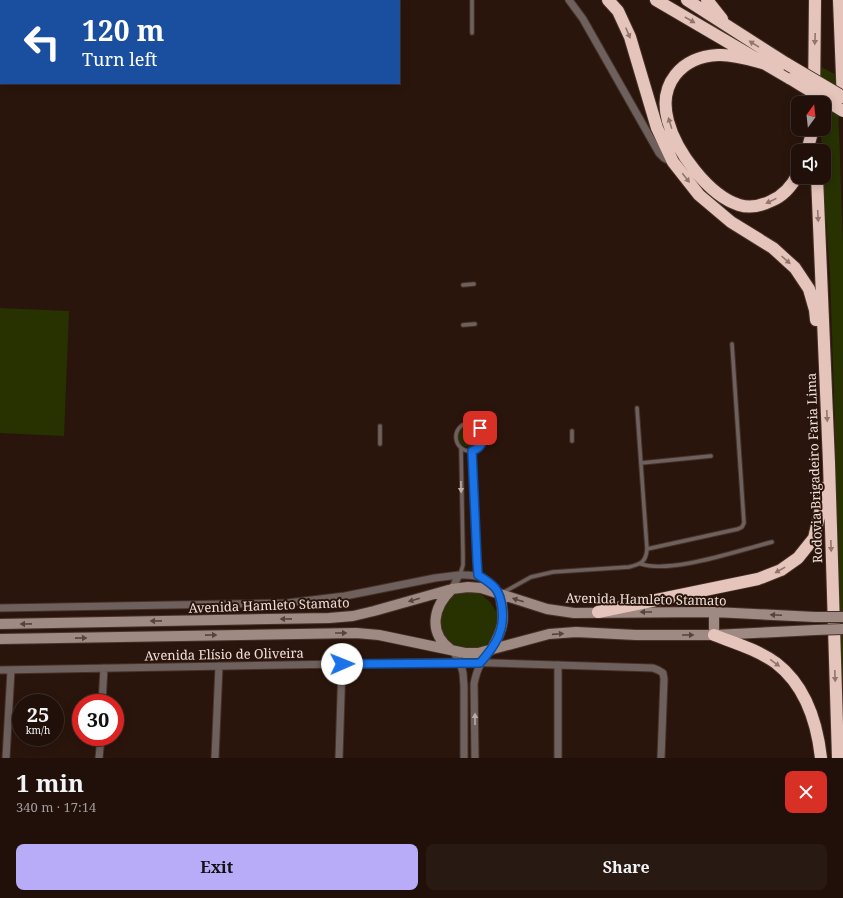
<!DOCTYPE html>
<meta charset="utf-8">
<style>
:root{--surface:#201009;--page:#281912;--text:#f1f3f6;--muted:#a29d9c;--line:#3d302a;--accent:#b8abf7}
body{margin:0;font-family:"Noto Serif",serif;background:var(--page);color:var(--text);height:100vh;display:flex;flex-direction:column;font-size:15px;white-space:nowrap}
*{box-sizing:border-box;margin:0}
p{font-size:13px;color:var(--muted)}
.icon{flex:none;width:22px;height:22px;fill:none;stroke:currentColor;stroke-width:2;stroke-linecap:round;stroke-linejoin:round}
.map{position:relative;height:758px;overflow:hidden}
.drawer{display:flex;flex-direction:column;background:var(--surface);flex:1}
.drawer>*{flex:none}
.banner{position:absolute;left:0px;top:0px;width:400px;height:84px;box-shadow:0 2px 10px #0003,0 0 0 1px var(--line);background:#1a4fa0;color:#fff;overflow:hidden}
.needle{width:26px;rotate:15deg}
.tools{position:absolute;left:791px;top:96px;display:grid;gap:8px}
.tools a{display:grid;place-items:center;width:40px;height:40px;border-radius:8px;background:var(--surface);box-shadow:0 2px 10px #0003,0 0 0 1px var(--line);font-size:20px}
.speed{position:absolute;left:12px;top:694px;display:flex;gap:8px;font-size:20px;font-weight:700;text-align:center}
.speed>*{display:grid;place-content:center;width:52px;height:52px;border-radius:50%;background:var(--surface);box-shadow:0 2px 10px #0003,0 0 0 1px var(--line);line-height:1}
.speed small{font-size:10px;font-weight:400}
.speed .limit{border:6px solid #d22;background:#fff;color:#111}
.pin{position:absolute;display:grid;place-items:center;width:34px;height:34px;color:#fff;margin:-17px;border-radius:8px;box-shadow:0 2px 6px #0006}
.me{position:absolute;width:44px;margin:-22px;rotate:89deg;stroke-linejoin:round;filter:drop-shadow(0 0 3px #0008)}
.turn{display:flex;align-items:center;gap:14px;height:84px;padding:0 16px;font-size:18px}
.turn .icon{width:52px;height:52px;stroke-width:2.5}
.turn b{display:block;font-size:28px;line-height:34px}
.round{display:grid;place-items:center;flex:none;width:42px;height:42px;border-radius:8px;background:var(--page)}
.overview{display:flex;align-items:center;justify-content:space-between;height:68px;padding:0 16px}
h1{font-size:24px;font-weight:700;line-height:30px}
.action{display:flex;gap:8px;margin-top:auto;padding:8px 16px}
.action a{flex:1;height:46px;border-radius:8px;background:var(--accent);color:#111;font-size:16px;font-weight:700;line-height:46px;text-align:center}
.action a+a{background:var(--page);color:var(--text)}
.map>svg:first-child{display:block}
.green{fill:#273200}
.lines{fill:none;stroke-linecap:round;stroke-linejoin:round}
.lane-casing{stroke:#463129;stroke-width:5.5}
.street-casing{stroke:#463129;stroke-width:9}
.secondary-casing{stroke:#463129;stroke-width:12}
.highway-casing{stroke:#463129;stroke-width:14}
.lane{stroke:#6e615d;stroke-width:3.5}
.street{stroke:#6e615d;stroke-width:7}
.secondary{stroke:#9e8983;stroke-width:10}
.highway{stroke:#e5c5bb;stroke-width:12}
.secondary-bridge-casing{stroke:#463129;stroke-width:12;stroke-linecap:butt}
.highway-bridge-casing{stroke:#463129;stroke-width:14;stroke-linecap:butt}
.secondary-bridge{stroke:#9e8983;stroke-width:10}
.highway-bridge{stroke:#e5c5bb;stroke-width:12}
.oneway{fill:#91766c}
.oneway2{fill:#bcada8}
.oneway3{fill:#58433c}
.route-casing{stroke:#114b97;stroke-width:10}
.route{stroke:#1a73e8;stroke-width:7}
.labels{text-anchor:middle;stroke-width:4;stroke-linejoin:round;paint-order:stroke}
.street-label{font-size:13px;fill:#f0e0da;stroke:#2a150c}
</style>
<div class="map">
<svg width="843" height="758" viewBox="0 0 843 758">
<rect width="100%" height="100%" fill="#2a150c"/>
<path class="green" d="M821,67L837,75L843,245V707L833,365L830,275L823,177L824,151H822L821,129H824V103H821Z
M0,308L69,311L64,436L0,433Z
M458 437a10 10 0 1 1 20 0a10 10 0 1 1-20 0Z
M470,591L482,595L491,603L497,613V626L493,637L485,646L479,649L462,650L447,643L438,623V618L448,598L458,593Z"/>
<g class="lines">
<defs>
<path id="lane" d="M472,33V0
M463,285L474,284
M463,325L475,324
M456 437a14 14 0 1 1 28 0a14 14 0 1 1-28 0Z
M572,431V441
M380,444V426
M472,451L478,575
M641,463L711,456
M647,549L738,529L742,527L744,523L732,344
M641,564C672,574 739,550 772,542
M460,575L463,565V555L461,448
M504,592L531,577L553,572L629,567C641,564 646,562 647,549L637,408"/>
<path id="street" d="M569,0L583,19L659,153L664,158L672,162
M452,589L459,575C481,574 487,578 500,594
M0,608L287,603L345,596L435,578L459,575
M452,650L460,662L463,673L464,686V758
M558,665V758
M0,670L460,662L653,668L658,670L663,673L664,679L661,758
M102,703L104,668
M6,758L11,670
M99,758L101,737
M215,758L219,666
M339,758L342,664
M475,758L474,684C477,668 481,662 491,650"/>
<path id="secondary" d="M714,612V635
M0,624L329,618L353,616L374,611L452,589L468,587L481,588L547,609L574,613L714,612L815,617
M0,639L356,633L379,635L465,653H478L549,634L576,632L636,635H714L815,630
M450,649C428,632 433,607 452,589
M491,650C504,628 505,619 500,595"/>
<path id="highway" d="M608,0L618,11L630,37L657,128L673,162L699,195L731,222L773,248L795,268L809,289L815,310L816,320
M656,0L791,79
M687,0L787,64
M707,0L722,19
M839,0L843,102
M766,64C751,60 734,54 718,55C681,57 658,84 668,121C676,151 708,195 739,205C749,208 761,206 771,201C783,196 792,186 798,174
M814,103L815,0
M807,151L813,129
M817,177L829,463L838,758
M598,612L758,579L781,570L798,558L814,538L820,512L824,488
M714,635C735,643 758,650 776,663C806,686 817,722 821,758"/>
</defs>
<use href="#lane" class="lane-casing"/>
<use href="#street" class="street-casing"/>
<use href="#secondary" class="secondary-casing"/>
<use href="#highway" class="highway-casing"/>
<use href="#lane" class="lane"/>
<use href="#street" class="street"/>
<use href="#secondary" class="secondary"/>
<use href="#highway" class="highway"/>
<defs>
<path id="secondary-bridge" d="M815,617H843
M815,630L843,629"/>
<path id="highway-bridge" d="M787,64L843,97
M791,79L843,111"/>
</defs>
<use href="#secondary-bridge" class="secondary-bridge-casing"/>
<use href="#highway-bridge" class="highway-bridge-casing"/>
<use href="#secondary-bridge" class="secondary-bridge"/>
<use href="#highway-bridge" class="highway-bridge"/>
</g>
<defs><path id="oneway-solid" d="M-6-.8H1V-3.2L6.5 0L1 3.2V.8H-6Z"/></defs>
<g class="oneway">
<use href="#oneway-solid" transform="translate(690 20) rotate(30)"/>
<use href="#oneway-solid" transform="translate(628 33) rotate(67)"/>
<use href="#oneway-solid" transform="translate(815 39) rotate(92)"/>
<use href="#oneway-solid" transform="translate(754 44) rotate(-148)"/>
<use href="#oneway-solid" transform="translate(670 123) rotate(-107)"/>
<use href="#oneway-solid" transform="translate(686 178) rotate(52)"/>
<use href="#oneway-solid" transform="translate(771 201) rotate(154)"/>
<use href="#oneway-solid" transform="translate(818 216) rotate(87)"/>
<use href="#oneway-solid" transform="translate(786 260) rotate(42)"/>
<use href="#oneway-solid" transform="translate(827 416) rotate(88)"/>
<use href="#oneway-solid" transform="translate(831 546) rotate(88)"/>
<use href="#oneway-solid" transform="translate(780 570) rotate(151)"/>
<use href="#oneway-solid" transform="translate(775 663) rotate(36)"/>
<use href="#oneway-solid" transform="translate(835 676) rotate(88)"/>
</g>
<g class="oneway2">
<use href="#oneway-solid" transform="translate(461 487) rotate(89)"/>
<use href="#oneway-solid" transform="translate(475 719) rotate(-90)"/>
</g>
<g class="oneway3">
<use href="#oneway-solid" transform="translate(414 600) rotate(164)"/>
<use href="#oneway-solid" transform="translate(518 600) rotate(-163)"/>
<use href="#oneway-solid" transform="translate(646 612) rotate(180)"/>
<use href="#oneway-solid" transform="translate(776 615) rotate(-177)"/>
<use href="#oneway-solid" transform="translate(286 619) rotate(179)"/>
<use href="#oneway-solid" transform="translate(156 621) rotate(179)"/>
<use href="#oneway-solid" transform="translate(26 624) rotate(179)"/>
<use href="#oneway-solid" transform="translate(341 633)"/>
<use href="#oneway-solid" transform="translate(558 634) rotate(-4)"/>
<use href="#oneway-solid" transform="translate(211 635) rotate(-1)"/>
<use href="#oneway-solid" transform="translate(688 635)"/>
<use href="#oneway-solid" transform="translate(81 638) rotate(-1)"/>
</g>
<g class="lines">
<defs>
<path id="route" d="M342,664L480,663C495,646 505,631 502,608C500,589 494,585 478,575L477,560L472,451C483,447 486,438 480,428"/>
</defs>
<use href="#route" class="route-casing"/>
<use href="#route" class="route"/>
</g>
<g class="labels">
<g class="street-label">
<text transform="translate(814 468) rotate(-92)" y="5">Rodovia Brigadeiro Faria Lima</text>
<text transform="translate(646 599) rotate(1)" y="5">Avenida Hamleto Stamato</text>
<text transform="translate(269 605) rotate(-2)" y="5">Avenida Hamleto Stamato</text>
<text transform="translate(224 654) rotate(-1)" y="5">Avenida Elísio de Oliveira</text>
</g>
</g>
</svg>
<div class="tools">
<a><svg class="needle" viewBox="-14 -14 28 28"><path d="M0-13l5 13h-10z" fill="#e53935"/><path d="M0 13l5-13h-10z" fill="#a29d9c"/></svg></a>
<a><svg class="icon" aria-label="sound" viewBox="0 0 24 24"><path d="M4 9h4l5-4v14l-5-4H4zM17 9q2 3 0 6"/></svg></a>
</div>
<div class="speed"><div>25<small>km/h</small></div><div class="limit">30</div></div>
<div class="pin" style="left:480px;top:428px;background:#d93025"><svg class="icon" aria-label="arrive" viewBox="0 0 24 24"><path d="M6 21V4h12l-3 4 3 4H6"/></svg></div>
<svg class="me" style="left:342px;top:664px" viewBox="-20 -20 40 40"><circle r="19" fill="#fff"/><path d="M0-13L10 11 0 6-10 11z" fill="#1a73e8"/></svg>
<div class="banner">
<div class="turn"><svg class="icon" aria-label="left" viewBox="0 0 24 24"><path d="M17 20v-9H6M10 6l-5 5 5 5"/></svg><div><b>120 m</b>Turn left</div></div>
</div>
</div>
<section class="drawer">
<div class="overview"><div><h1>1 min</h1><p>340 m · 17:14</p></div><a class="round" style="background:#d93025;color:#fff"><svg class="icon" aria-label="close" viewBox="0 0 24 24"><path d="M6 6l12 12M18 6L6 18"/></svg></a></div>
<div class="action"><a>Exit</a><a>Share</a></div>
</section>
